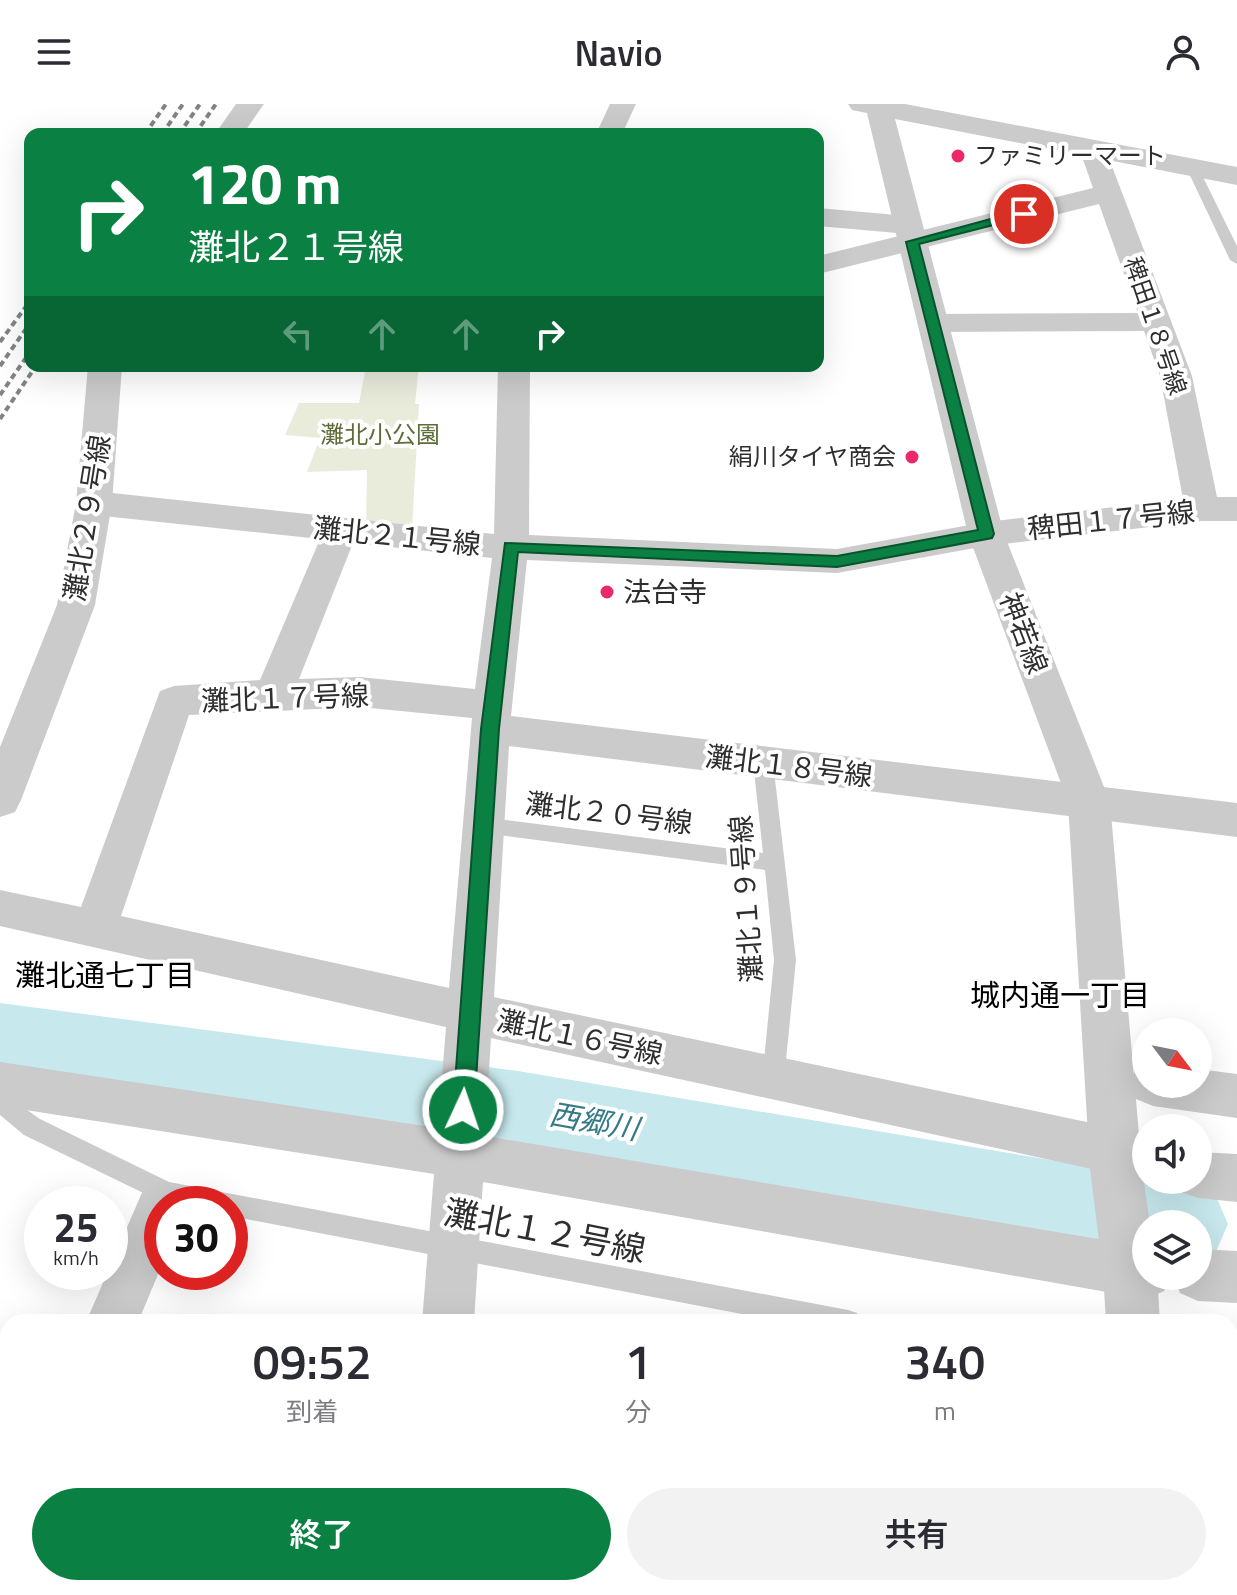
<!DOCTYPE html>
<html lang="ja">
<meta charset="utf-8">
<style>
:root{--surface:#fff;--page:#f2f2f3;--text:#2b2b33;--muted:#7c7c81;--accent:#0b8043}
body{margin:0;font-family:"Titillium Web","Noto Sans JP",sans-serif;background:var(--page);color:var(--text);height:100vh;display:flex;flex-direction:column;font-size:30px;white-space:nowrap}
*{box-sizing:border-box;margin:0}
p{font-size:26px;color:var(--muted)}
.icon{flex:none;width:44px;height:44px;fill:none;stroke:currentColor;stroke-width:2;stroke-linecap:round;stroke-linejoin:round}
.map{position:relative;flex:1;overflow:hidden}
.details{position:absolute;left:0px;top:1210px;width:1238px;height:282px;display:flex;flex-direction:column;background:var(--surface);border-radius:24px 24px 0 0;box-shadow:0 8px 32px #0002}
.details>*{flex:none}
.banner{position:absolute;left:24px;top:24px;width:800px;height:244px;border-radius:16px;box-shadow:0 8px 32px #0002;background:#0b8043;color:#fff;overflow:hidden}
.needle{width:52px;rotate:122deg}
.buttons{position:absolute;left:1132px;top:914px;display:grid;gap:16px}
.buttons a{display:grid;place-items:center;width:80px;height:80px;border-radius:50%;background:var(--surface);box-shadow:0 8px 32px #0002;font-size:40px}
.speed{position:absolute;left:24px;top:1082px;display:flex;gap:16px;font-size:40px;font-weight:700;text-align:center}
.speed>*{display:grid;place-content:center;width:104px;height:104px;border-radius:50%;background:var(--surface);box-shadow:0 8px 32px #0002;line-height:1}
.speed small{font-size:20px;font-weight:400}
.speed .limit{border:12px solid #d22;background:#fff;color:#111}
.pin{position:absolute;display:grid;place-items:center;width:68px;height:68px;color:#fff;margin:-34px;border:4px solid #fff;border-radius:50%;box-shadow:0 2px 8px #0007}
.me{position:absolute;width:88px;margin:-44px;rotate:3deg;stroke-linejoin:round;filter:drop-shadow(0 0 6px #0008)}
.turn{display:flex;align-items:center;gap:28px;height:168px;padding:0 32px;font-size:36px}
.turn .icon{width:104px;height:104px;stroke-width:2.5}
.turn b{display:block;font-size:56px;line-height:68px}
.lanes{display:flex;align-items:center;height:76px;padding:0 32px;background:#0003;justify-content:center;gap:40px;direction:ltr}
.lanes .off{opacity:.35}
.eta{display:flex;justify-content:space-evenly;align-items:center;height:136px;text-align:center}
.eta b{font-size:48px;font-weight:600;line-height:56px}
.button{display:flex;gap:16px;margin-top:auto;padding:16px 32px}
.button a{flex:1;height:92px;border-radius:48px;background:var(--accent);color:#fff;font-size:32px;font-weight:600;line-height:92px;text-align:center}
.button a+a{background:var(--page);color:var(--text)}
header{display:flex;justify-content:space-between;align-items:center;height:104px;padding:0 32px;background:var(--surface);font-size:36px;font-weight:600}
.map>svg:first-child{display:block}
.green{fill:#e9ecdb}
.lines{fill:none;stroke-linecap:round;stroke-linejoin:round}
.river{fill:#c7e8ed;fill-rule:evenodd}
.service{fill:#cbcbcb;fill-rule:evenodd}
.minor{fill:#cbcbcb;fill-rule:evenodd}
.tertiary{fill:#cbcbcb;fill-rule:evenodd}
.rail{stroke:#838383;stroke-width:4;stroke-dasharray:6 4;stroke-linecap:butt}
.route{fill:#0b8043;stroke:#07532c;stroke-width:2}
.poi-dot{fill:#ec2968;stroke:#fff;stroke-width:3}
.labels{text-anchor:middle;stroke-width:8;stroke-linejoin:round;paint-order:stroke}
.far-poi-label{font-size:24px;fill:#2e2e2e;stroke:#fff;text-anchor:start}
.far-street-label{font-size:24px;fill:#2e2e2e;stroke:#fff}
.far-park-label{font-size:24px;fill:#5e6c3a;stroke:#fff}
.street-label{font-size:28px;fill:#2e2e2e;stroke:#fff}
.poi-label{font-size:28px;fill:#2e2e2e;stroke:#fff;text-anchor:start}
.neighbourhood-label{font-size:30px;fill:#000;stroke:#fff}
.water-label{font-size:30px;font-style:italic;fill:#357b87;stroke:#fff}
.near-street-label{font-size:34px;fill:#2e2e2e;stroke:#fff}
</style>
<header><svg class="icon" aria-label="menu" viewBox="0 0 24 24"><path d="M4 6h16M4 12h16M4 18h16"/></svg>Navio<svg class="icon" aria-label="person" viewBox="0 0 24 24"><circle cx="12" cy="8" r="4"/><path d="M4 21q1-7 8-7t8 7"/></svg></header>
<div class="map">
<svg width="1237" height="1491" viewBox="0 0 1237 1491">
<rect width="100%" height="100%" fill="#fff"/>
<path class="green" d="M366,262H419L415,300H419L412,426L366,424L367,366L307,368L320,334L285,331L299,299H359Z"/>
<g class="lines">
<path class="river" d="M0,899L518,967L1146,1072V1076L1185,1078L1215,1090L1228,1120L1215,1150L1198,1157V1120H1146V1155L518,1043L0,969Z"/>
<path class="service" d="M1187,60L1198,63L1237,142V160L1230,156L1186,63Z
M763,651L770,653L773,658L796,856L784,976L781,983L773,986L765,983L762,976L774,856L765,766L483,729L476,727L473,721L476,715L483,713L763,749L753,658L756,653Z
M0,987L40,1015L169,1078L848,1206L857,1209L860,1218H783L230,1112V1100H166L24,1031L0,1011Z
M1230,1258H1237V1284H1230Z
M194,1484H276L279,1491H197Z"/>
<path class="minor" d="M610,0H636L622,30H596Z
M1092,36L1101,38L1105,44L1192,272L1217,393H1237V417H1202L986,442L837,469L527,456L511,612L1237,699V733L509,642L494,893L1115,1024L1132,1031L1139,1047L1132,1063L1115,1070L491,934L485,1032L1146,1143V1172H1170L1164,1187L1146,1195L483,1078L474,1218H422L434,1070L0,1002V958L438,1024L446,923L0,822V786L81,803L160,587L174,582L260,576L320,435L94,411L82,407L77,399L82,391L94,387L494,430L498,262H530L529,431L837,445L986,418L1183,395L1160,272L1144,227L933,228L922,225L918,219L922,213L933,210L1138,209L1099,100L818,170V152L1093,84L1079,44L1083,38ZM353,439L492,454L475,585L360,573L299,575ZM360,603L472,614L449,884L121,812L189,611Z
M818,104L908,112L918,115L922,121L918,127L908,130L818,122Z
M1146,961V980H1198V965L1237,970V1014L1153,1002L1136,995L1129,980L1136,965Z
M1198,1048L1237,1050V1098L1198,1094L1181,1088L1176,1076H1198Z
M162,1077L180,1084L186,1100H162V1161L138,1218H86L144,1084Z
M1198,1145L1237,1147V1199L1198,1197L1180,1189L1173,1172H1198Z
M8,1436V1484H31L28,1491H0V1440Z
M383,1484H441L440,1491H382Z"/>
<path class="tertiary" d="M236,0H264L243,30H215Z
M848,0H905L1237,63V81L895,15L1004,430L1110,698L1142,1065L1150,1120H1146V1172H1157L1160,1218H1106L1103,1169L1090,1065L1068,698L968,430L867,9L852,6Z
M88,262H122L112,399L95,501L21,696L15,708L0,713V643L57,501L76,399Z
M1117,1484H1177V1491H1117Z"/>
<path class="rail" d="M145,30L166,0
M162,30L183,0
M179,30L200,0
M195,30L216,0
M0,238L30,197
M0,262L30,219
M0,291L30,248
M0,315L36,262"/>
</g>
<path class="route" d="M1024,106L1030,110L1029,112L919,140L994,430L992,434L837,463L518,448L499,625L474,1006L470,1013L463,1016L456,1013L453,1006L481,625L505,439L837,452L978,426L906,138Z"/>
<g class="poi-dot">
<circle cx="958" cy="52" r="8"/>
<circle cx="912" cy="353" r="8"/>
<circle cx="607" cy="488" r="8"/>
</g>
<g class="labels">
<g class="far-poi-label">
<text x="974" y="60">ファミリーマート</text>
<text x="896" y="361" text-anchor="end">絹川タイヤ商会</text>
</g>
<g class="far-street-label">
<text transform="translate(1155 222) rotate(71)" y="8">稗田１８号線</text>
</g>
<g class="far-park-label">
<text x="380" y="339">灘北小公園</text>
</g>
<g class="street-label">
<text transform="translate(87 414) rotate(-81)" y="10">灘北２９号線</text>
<text transform="translate(1111 416) rotate(-6)" y="10">稗田１７号線</text>
<text transform="translate(397 432) rotate(6)" y="10">灘北２１号線</text>
<text transform="translate(1024 529) rotate(69)" y="10">神若線</text>
<text transform="translate(285 594) rotate(-2)" y="10">灘北１７号線</text>
<text transform="translate(789 662) rotate(7)" y="10">灘北１８号線</text>
<text transform="translate(609 709) rotate(7)" y="10">灘北２０号線</text>
<text transform="translate(746 795) rotate(-94)" y="10">灘北１９号線</text>
<text transform="translate(580 933) rotate(12)" y="10">灘北１６号線</text>
</g>
<g class="poi-label">
<text x="623" y="498">法台寺</text>
</g>
<g class="neighbourhood-label">
<text x="105" y="882">灘北通七丁目</text>
<text x="1060" y="902">城内通一丁目</text>
</g>
<g class="water-label">
<text transform="translate(594 1018) rotate(10)" y="10">西郷川</text>
</g>
<g class="near-street-label">
<text transform="translate(545 1127) rotate(11)" y="12">灘北１２号線</text>
</g>
</g>
</svg>
<div class="buttons">
<a><svg class="needle" viewBox="-14 -14 28 28"><path d="M0-13l5 13h-10z" fill="#e53935"/><path d="M0 13l5-13h-10z" fill="#7c7c81"/></svg></a>
<a><svg class="icon" aria-label="sound" viewBox="0 0 24 24"><path d="M4 9h4l5-4v14l-5-4H4zM17 9q2 3 0 6"/></svg></a>
<a><svg class="icon" aria-label="layers" viewBox="0 0 24 24"><path d="M12 4l9 5-9 5-9-5zM3 14l9 5 9-5"/></svg></a>
</div>
<div class="speed"><div>25<small>km/h</small></div><div class="limit">30</div></div>
<div class="pin" style="left:1024px;top:110px;background:#d93025"><svg class="icon" aria-label="arrive" viewBox="0 0 24 24"><path d="M6 21V4h12l-3 4 3 4H6"/></svg></div>
<svg class="me" style="left:463px;top:1006px" viewBox="-20 -20 40 40"><circle r="17" fill="#0b8043" stroke="#fff" stroke-width="3"/><path d="M0-11L8 9 0 5-8 9z" fill="#fff"/></svg>
<div class="banner">
<div class="turn"><svg class="icon" aria-label="right" viewBox="0 0 24 24"><path d="M7 20v-9h11M14 6l5 5-5 5"/></svg><div><b>120 m</b>灘北２１号線</div></div>
<div class="lanes"><svg class="icon off" aria-label="left" viewBox="0 0 24 24"><path d="M17 20v-9H6M10 6l-5 5 5 5"/></svg><svg class="icon off" aria-label="ahead" viewBox="0 0 24 24"><path d="M12 20V5M6 11l6-6 6 6"/></svg><svg class="icon off" aria-label="ahead" viewBox="0 0 24 24"><path d="M12 20V5M6 11l6-6 6 6"/></svg><svg class="icon" aria-label="right" viewBox="0 0 24 24"><path d="M7 20v-9h11M14 6l5 5-5 5"/></svg></div>
</div>
<section class="details">
<div class="eta">
<div><b>09:52</b><p>到着</p></div>
<div><b>1</b><p>分</p></div>
<div><b>340</b><p>m</p></div>
</div>
<div class="button"><a>終了</a><a>共有</a></div>
</section>
</div>
